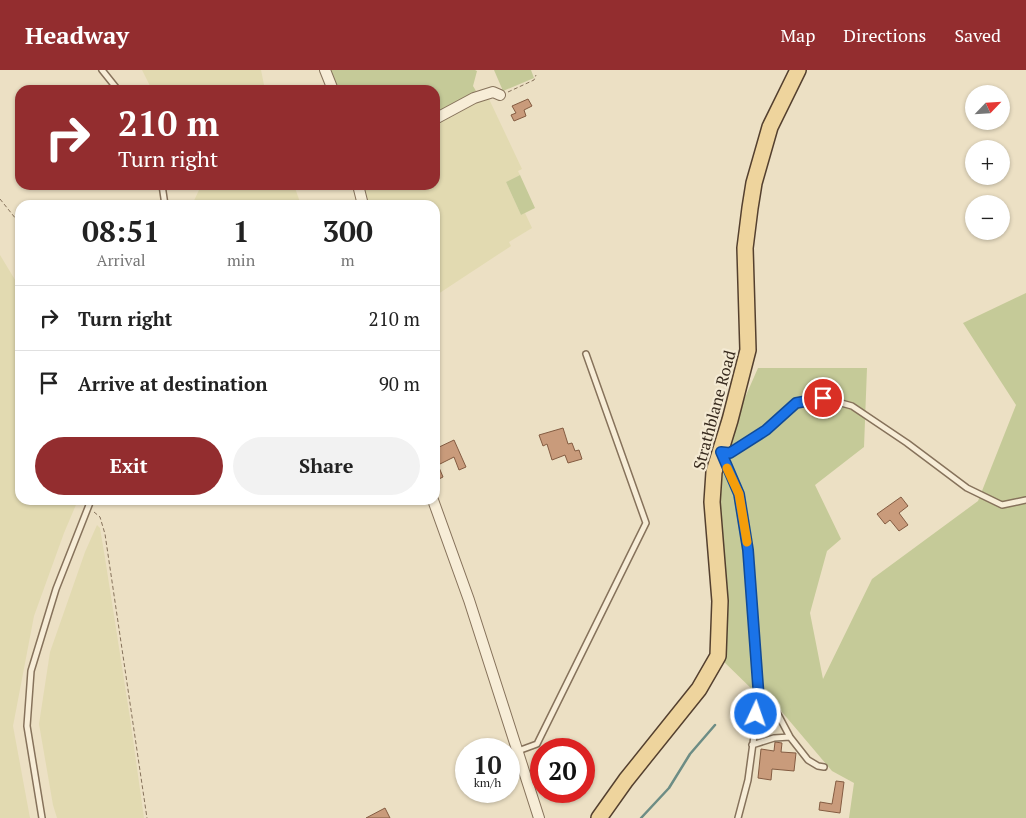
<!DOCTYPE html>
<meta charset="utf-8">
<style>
:root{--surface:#fff;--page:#f2f2f2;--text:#222;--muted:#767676;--line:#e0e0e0;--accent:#932d2f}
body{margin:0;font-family:"PT Serif",serif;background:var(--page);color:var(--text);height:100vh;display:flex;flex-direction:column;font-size:19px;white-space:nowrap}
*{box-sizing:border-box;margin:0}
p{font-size:16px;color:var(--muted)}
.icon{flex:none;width:28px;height:28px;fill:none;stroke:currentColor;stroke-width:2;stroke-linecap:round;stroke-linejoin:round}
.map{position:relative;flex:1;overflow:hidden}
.details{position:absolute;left:15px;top:130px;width:425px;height:305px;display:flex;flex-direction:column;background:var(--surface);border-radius:15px;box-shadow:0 1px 4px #0004}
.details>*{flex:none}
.hud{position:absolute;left:15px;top:15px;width:425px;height:105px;border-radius:15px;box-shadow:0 1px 4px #0004;background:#932d2f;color:#fff;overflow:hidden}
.needle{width:32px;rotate:65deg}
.buttons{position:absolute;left:965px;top:15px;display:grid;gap:10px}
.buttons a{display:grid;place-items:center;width:45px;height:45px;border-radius:50%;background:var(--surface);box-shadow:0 1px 4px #0004;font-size:25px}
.speed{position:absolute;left:455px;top:668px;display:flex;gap:10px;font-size:25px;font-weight:700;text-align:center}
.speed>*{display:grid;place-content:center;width:65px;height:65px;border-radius:50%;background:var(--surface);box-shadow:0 1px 4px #0004;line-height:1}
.speed small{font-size:12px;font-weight:400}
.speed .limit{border:8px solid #d22;background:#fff;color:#111}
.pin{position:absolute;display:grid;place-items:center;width:42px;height:42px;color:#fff;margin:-21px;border:2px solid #fff;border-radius:50%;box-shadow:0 1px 5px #0007}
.me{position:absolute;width:55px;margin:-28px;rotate:3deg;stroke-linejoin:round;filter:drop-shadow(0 0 4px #0008)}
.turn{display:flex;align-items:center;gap:18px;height:105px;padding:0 20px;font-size:22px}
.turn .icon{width:65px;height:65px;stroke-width:2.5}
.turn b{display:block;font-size:35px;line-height:42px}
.eta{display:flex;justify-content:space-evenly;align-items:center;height:85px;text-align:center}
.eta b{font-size:30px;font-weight:700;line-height:35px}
.button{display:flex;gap:10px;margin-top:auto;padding:10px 20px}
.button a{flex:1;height:58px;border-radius:30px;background:var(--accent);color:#fff;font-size:20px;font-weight:700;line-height:58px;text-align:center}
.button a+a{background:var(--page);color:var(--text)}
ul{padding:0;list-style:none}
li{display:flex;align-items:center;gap:15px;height:65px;padding:0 20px;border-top:1px solid var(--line)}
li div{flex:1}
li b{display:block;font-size:19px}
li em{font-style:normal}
header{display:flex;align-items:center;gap:30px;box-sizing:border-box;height:70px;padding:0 25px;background:var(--accent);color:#fff}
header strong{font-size:24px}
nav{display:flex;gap:28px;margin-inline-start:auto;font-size:18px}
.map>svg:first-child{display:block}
.farmland{fill:#e2dab1}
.green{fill:#c5ca98}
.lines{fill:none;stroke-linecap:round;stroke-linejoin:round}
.stream{stroke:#6d8d85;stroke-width:2.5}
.building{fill:#c99b7b;stroke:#845c42}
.service-casing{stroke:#86725b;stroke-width:8}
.minor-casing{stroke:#86725b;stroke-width:12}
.primary-casing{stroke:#54402f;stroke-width:18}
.path{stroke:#86725b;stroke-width:1;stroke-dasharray:4 2.5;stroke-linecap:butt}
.service{stroke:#f7edd7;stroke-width:5}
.minor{stroke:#f7edd7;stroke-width:10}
.primary{stroke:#eed49d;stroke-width:15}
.route-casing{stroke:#114b97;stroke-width:12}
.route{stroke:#1a73e8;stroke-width:9}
.slow{stroke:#f59e0b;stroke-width:9}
.labels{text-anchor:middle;stroke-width:4.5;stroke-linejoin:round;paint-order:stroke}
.street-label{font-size:16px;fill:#372a1e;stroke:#f4ead3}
</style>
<header>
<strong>Headway</strong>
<nav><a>Map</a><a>Directions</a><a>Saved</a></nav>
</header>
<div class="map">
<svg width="1026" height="748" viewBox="0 0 1026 748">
<rect width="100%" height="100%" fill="#ece0c4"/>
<path class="farmland" d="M142,0H261L265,20H152Z
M489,29L522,99L518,101L520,105L506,112L521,145L525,143L532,158L509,172L511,176L435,226V135H368L364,115H435V53L472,34Z
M198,115H294L301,135H192L199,120Z
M0,185L20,218V430H78L64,463L34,546L13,656L30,748H0Z
M97,455L100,458L105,488L130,648L144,748H57L53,735L39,654L50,582L85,482Z"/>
<path class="green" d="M327,0H475L477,1L473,16L476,21L435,43V20H336Z
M494,0H531L534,8L503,21Z
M520,105L535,138L521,145L506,112Z
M1026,223V748H849L854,713L832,701L776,635L760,627L718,586L714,464L721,382L758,298H867L864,377L815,415L841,469L827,481L810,543L823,609L872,509L978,431L1016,335L963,253Z"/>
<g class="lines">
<path class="stream" d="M641,748L669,718L690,684L715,655"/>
</g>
<path class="building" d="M528,29L532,36L524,40L526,46L514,51L511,45L516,43L512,36Z
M563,358L568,374L572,373L575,381L579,380L582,389L568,393L565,385L552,390L547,374L543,376L539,365Z
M454,370L466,397L459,400L454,387L438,395L443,407L435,411V379Z
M901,427L908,436L899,443L908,455L899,461L890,450L885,454L877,444Z
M775,672L782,673L781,682L796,683L794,701L772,699L771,710L758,708L761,679L774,681Z
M836,711L844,712L840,743L819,740L820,732L832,734Z
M385,738L390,748H366Z"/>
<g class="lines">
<defs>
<path id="service" d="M102,0L118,20
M162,115L165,135
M723,382L730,383L766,360L796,333L823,328L852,336L907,373L967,418L1002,435L1026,430
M723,388L739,424L748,480L759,629L748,710L738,748
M759,629L773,635L790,667L808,690L818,696L824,697
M752,675L774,668L790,667
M518,681L537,674L646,453L586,284
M42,748L27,656L31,601L56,519L91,430"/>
<path id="minor" d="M325,0L333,20
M435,49L474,28L493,22L500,25
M358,115L363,135
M433,430L469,530L539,748"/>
<path id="primary" d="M599,748L626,710L699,619L718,586L720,531L712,432L714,402L730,350L748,280L745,178L750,138L754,113L770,57L798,0"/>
</defs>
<use href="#service" class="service-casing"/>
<use href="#minor" class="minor-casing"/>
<use href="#primary" class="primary-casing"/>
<path class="path" d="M508,22L534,10L536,5
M0,129L20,154
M94,442L100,447L105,464L147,748"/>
<use href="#service" class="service"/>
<use href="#minor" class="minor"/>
<use href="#primary" class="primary"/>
</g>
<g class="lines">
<defs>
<path id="route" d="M756,644L759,629L748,480L739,424L721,382L730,383L766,360L796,333L823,328"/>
</defs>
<use href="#route" class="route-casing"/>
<use href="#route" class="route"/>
<path class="slow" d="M727,398L739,424L747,472"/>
</g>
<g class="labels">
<g class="street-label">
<text transform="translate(714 340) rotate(-75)" y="6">Strathblane Road</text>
</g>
</g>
</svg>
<div class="buttons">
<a><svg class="needle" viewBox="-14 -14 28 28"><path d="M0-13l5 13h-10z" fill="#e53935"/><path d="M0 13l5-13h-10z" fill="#767676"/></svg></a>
<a>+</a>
<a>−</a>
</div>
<div class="speed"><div>10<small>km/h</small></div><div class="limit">20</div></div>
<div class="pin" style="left:823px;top:328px;background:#d93025"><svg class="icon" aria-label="arrive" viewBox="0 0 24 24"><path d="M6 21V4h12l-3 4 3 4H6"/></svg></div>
<svg class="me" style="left:756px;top:644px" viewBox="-20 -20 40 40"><circle r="17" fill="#1a73e8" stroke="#fff" stroke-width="3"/><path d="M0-11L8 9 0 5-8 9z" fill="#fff"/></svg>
<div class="hud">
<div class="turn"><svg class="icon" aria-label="right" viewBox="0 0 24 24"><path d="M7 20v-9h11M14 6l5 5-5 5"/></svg><div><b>210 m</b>Turn right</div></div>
</div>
<section class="details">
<div class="eta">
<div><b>08:51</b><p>Arrival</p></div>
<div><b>1</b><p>min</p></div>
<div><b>300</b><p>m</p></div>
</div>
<ul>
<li><svg class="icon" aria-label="right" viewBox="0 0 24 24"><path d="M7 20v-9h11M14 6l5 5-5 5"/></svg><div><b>Turn right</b></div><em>210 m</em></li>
<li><svg class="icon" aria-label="arrive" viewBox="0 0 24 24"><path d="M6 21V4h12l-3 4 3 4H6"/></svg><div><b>Arrive at destination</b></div><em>90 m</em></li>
</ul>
<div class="button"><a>Exit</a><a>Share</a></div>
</section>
</div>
